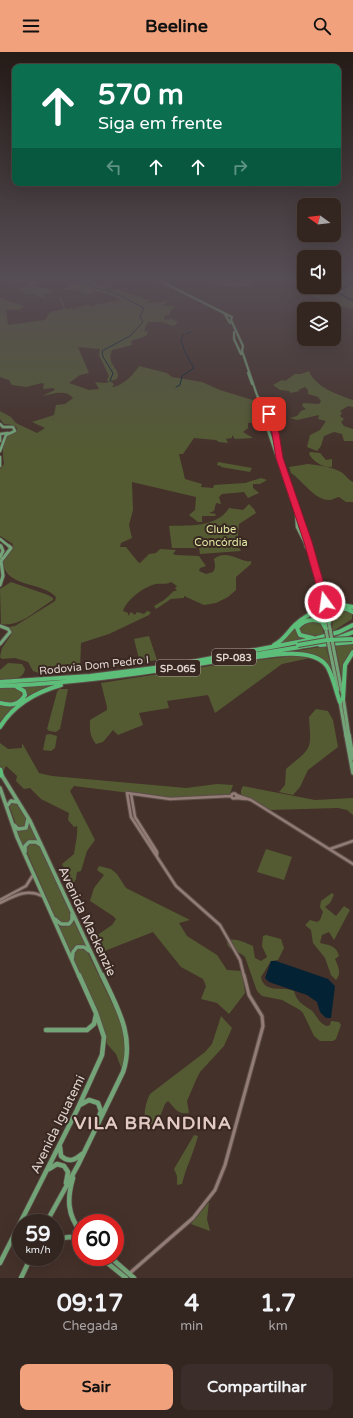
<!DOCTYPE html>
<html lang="pt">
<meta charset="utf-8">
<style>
:root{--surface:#332520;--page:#3b2d29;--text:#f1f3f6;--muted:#a9a5a5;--line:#4e423e;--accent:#f1a17c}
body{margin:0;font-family:"Varela Round",sans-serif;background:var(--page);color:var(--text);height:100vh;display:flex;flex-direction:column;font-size:15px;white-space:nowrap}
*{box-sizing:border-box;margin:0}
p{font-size:13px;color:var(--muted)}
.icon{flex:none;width:22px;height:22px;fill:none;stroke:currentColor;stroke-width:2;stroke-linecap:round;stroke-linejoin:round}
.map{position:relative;height:1226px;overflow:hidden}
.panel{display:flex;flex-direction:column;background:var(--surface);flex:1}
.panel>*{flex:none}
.banner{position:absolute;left:12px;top:12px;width:329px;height:122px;border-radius:8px;box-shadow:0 4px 16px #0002,0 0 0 1px var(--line);background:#0b6e4f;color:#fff;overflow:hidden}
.needle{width:26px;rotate:285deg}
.buttons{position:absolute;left:297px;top:146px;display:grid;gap:8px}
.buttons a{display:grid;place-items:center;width:44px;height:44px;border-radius:8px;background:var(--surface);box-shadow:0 4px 16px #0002,0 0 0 1px var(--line);font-size:20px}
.speed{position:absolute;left:12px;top:1162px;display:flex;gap:8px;font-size:20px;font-weight:700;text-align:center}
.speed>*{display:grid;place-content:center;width:52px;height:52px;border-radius:50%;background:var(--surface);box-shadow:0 4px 16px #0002,0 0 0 1px var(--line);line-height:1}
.speed small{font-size:10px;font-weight:400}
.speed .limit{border:6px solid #d22;background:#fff;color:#111}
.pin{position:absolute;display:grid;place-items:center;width:34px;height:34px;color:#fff;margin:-17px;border-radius:8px;box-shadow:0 2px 6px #0006}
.me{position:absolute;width:44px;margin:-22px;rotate:346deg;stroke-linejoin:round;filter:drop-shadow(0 0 3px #0008)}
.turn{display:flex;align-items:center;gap:14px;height:84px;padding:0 20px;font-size:18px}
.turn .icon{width:52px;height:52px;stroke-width:2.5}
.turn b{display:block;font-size:28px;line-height:34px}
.lanes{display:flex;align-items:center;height:38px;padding:0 20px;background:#0003;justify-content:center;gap:20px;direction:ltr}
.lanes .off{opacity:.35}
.eta{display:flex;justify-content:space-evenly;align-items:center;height:68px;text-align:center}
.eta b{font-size:24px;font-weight:700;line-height:28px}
.button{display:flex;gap:8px;margin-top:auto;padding:8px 20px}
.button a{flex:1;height:46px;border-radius:8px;background:var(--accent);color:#111;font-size:16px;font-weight:700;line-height:46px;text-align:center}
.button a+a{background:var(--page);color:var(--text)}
header{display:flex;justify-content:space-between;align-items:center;height:52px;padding:0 20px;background:var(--accent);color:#111;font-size:18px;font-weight:700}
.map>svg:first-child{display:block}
.green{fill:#545b33;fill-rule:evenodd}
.water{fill:#032234}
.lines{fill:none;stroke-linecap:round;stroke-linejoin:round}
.stream{stroke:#032234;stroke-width:1}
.river{stroke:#032234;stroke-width:2}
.minor-far1-casing{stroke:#5c4d48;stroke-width:4.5}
.minor-casing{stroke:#5c4d48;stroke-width:5}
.major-far4-casing{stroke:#5c4d48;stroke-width:3}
.major-far3-casing{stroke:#5c4d48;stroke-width:4}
.major-far2-casing{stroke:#5c4d48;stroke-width:5}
.major-far1-casing{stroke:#5c4d48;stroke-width:5.5}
.major-casing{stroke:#5c4d48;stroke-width:6}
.highway-far1-casing{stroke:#5c4d48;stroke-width:6}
.highway-casing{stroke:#5c4d48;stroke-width:7}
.minor-far1{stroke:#927c75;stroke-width:2.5}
.minor{stroke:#927c75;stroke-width:3}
.major-far4{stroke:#72a477;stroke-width:2}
.major-far3{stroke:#72a477;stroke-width:2.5}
.major-far2{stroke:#72a477;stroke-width:3}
.major-far1{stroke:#72a477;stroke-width:3.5}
.major{stroke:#72a477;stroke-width:4.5}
.highway-far1{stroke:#5dbe79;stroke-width:4}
.highway{stroke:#5dbe79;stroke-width:5}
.major-bridge-casing{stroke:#5c4d48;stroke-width:5;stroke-linecap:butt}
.highway-bridge-casing{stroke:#5c4d48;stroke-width:6;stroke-linecap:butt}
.major-bridge{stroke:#72a477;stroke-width:3}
.highway-bridge{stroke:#5dbe79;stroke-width:4}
.route{fill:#e11d48;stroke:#92132f}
.labels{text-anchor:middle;stroke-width:4;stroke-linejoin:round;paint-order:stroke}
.shield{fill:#392721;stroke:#aea09c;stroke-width:1}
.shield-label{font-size:10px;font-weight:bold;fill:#e0d4d0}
.park-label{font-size:11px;fill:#deeaa4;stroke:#392721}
.street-label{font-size:11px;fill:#e0d4d0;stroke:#392721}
.near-street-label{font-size:13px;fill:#e0d4d0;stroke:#392721}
.near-district-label{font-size:18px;font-weight:bold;letter-spacing:1px;fill:#e2cac2;stroke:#392721}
</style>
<header><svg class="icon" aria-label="menu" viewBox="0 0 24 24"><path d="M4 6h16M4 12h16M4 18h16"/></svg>Beeline<svg class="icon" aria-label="search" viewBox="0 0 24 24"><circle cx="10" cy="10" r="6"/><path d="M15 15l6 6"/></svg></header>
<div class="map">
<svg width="353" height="1226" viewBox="0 0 353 1226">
<rect width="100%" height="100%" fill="#44312a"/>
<path class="green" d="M0,227H48L33,234L53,238L51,242L43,241L45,247L33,242H25L18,236L28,234L27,231L22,229L14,231Z
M74,227H92L98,234H106V238C111,239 114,237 119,238C126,240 133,244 141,244L144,247L151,248L148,249L149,251L155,250L160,253L158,251L165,249L168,250L161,253L177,255L172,257L169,263L164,264L165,268L172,267L178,270L174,274L162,270H148L144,279L148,280L146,284L131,289L132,293L112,298C105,314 122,316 117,327L110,329L114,332L112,335C123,334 134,322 139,314L167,321L172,325L202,330L220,338L256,349L263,366L260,370L248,371V376L243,380L253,386L235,387L232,383V386L226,387L228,391L219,390L216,388L194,386L183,402H179L185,427L202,432L201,435L213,436L214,433L245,431L261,426L267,428L260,432H253V436L259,441L248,446L244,440L222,442L219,445L221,452L216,451L214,459L209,461L216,462L215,464H202V470H198L189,463L195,458L196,445L132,430L133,458L129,473L132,486L121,491L120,495H126L138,510L140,511L149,502L156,501L160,497L176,498L173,502L176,503L199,504L206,514L200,516L199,519L206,522L213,520C216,515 215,513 214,507C228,496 242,512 251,509V512L236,525V538L228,545L216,551L204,553L184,544V546L171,547L156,557L154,554L164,548L174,539H177L175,536L177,534L171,530C166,533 162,531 156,532C145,534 127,547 123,559L128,561V564L131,560L135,563L137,560L144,562L147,559L151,560L149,563L109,582L81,591L80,618L41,622L33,619L28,610L15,606L2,607L0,605L2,596L11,583L9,575L15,574L55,549L56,545C42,529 4,536 3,509L11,499L13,492L0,484V417L4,412C2,400 1,382 16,381L17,376L13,373L4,372L0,367V359L11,365L16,371L37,381L45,376L32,370L54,363L56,353L65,352L73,346C65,337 53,342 42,344L55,338L53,336L43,337L44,332L42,331L26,335L12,333L9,328L0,325V245C9,251 18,250 24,255L18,258H6L8,273L45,268L50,260L64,257L59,246L61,245L66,257L72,256L73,258L77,255L87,253L94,255V253L120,248C112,242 101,240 91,239L93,242L85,243L79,238L65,237L75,231ZM78,295L100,297L99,303L109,324L107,328L109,330L105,331L95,330L99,337L89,338L69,331L80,323L89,321Z
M204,227H253L249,234C234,237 218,235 204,227Z
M334,227H353V257L332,253L312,244L314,243V239L321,235H334Z
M309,319C315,335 338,343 353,348V355L348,354L340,359L342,361L340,364L344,367L341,370L344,374L353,377V389H344L342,382L334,380L324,384L321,394L317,399L307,395L310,383L320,378L326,369L318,367L319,363L297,368L290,366L297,364L301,359L306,357L302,354L303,351L319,352L321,349L318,345L308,342V338L305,335L298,338L300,339L290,341L289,339L280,338L273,333L282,328L285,329L295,322H301Z
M310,400L320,401L326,408L332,407V415C323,416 314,410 309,402Z
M218,410L252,416L250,420L221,415V414L217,413Z
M308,412C318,413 332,415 341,420C346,423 348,428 353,430V450H346L339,445C336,445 333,448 330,448C315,449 302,428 291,421L289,415Z
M249,452L254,457L256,461L239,472L237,492L241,499L200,502L199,496H172L169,474C188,473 217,476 229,456L243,458Z
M11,530L48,543L53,546V548C38,557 19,576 1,572L0,537Z
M321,551L324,570L316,567L296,576L299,583L309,587L276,594C286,587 291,578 300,571C308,564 315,561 321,551Z
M343,558L352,561V567L332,580L333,562Z
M309,569L321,571L324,582L312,584L302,583L299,578Z
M149,584L157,608L140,611L134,587Z
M353,592V599L345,608L342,625L335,593Z
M326,594L336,635L330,619L311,602L283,601Z
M293,604L311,605L310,606L282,612L215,661L208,643L167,649L169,656L139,661L143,673L118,683L113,678L103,690L96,692C89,683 90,678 90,668L107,658V655L101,631L216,613Z
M8,611L22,612L25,617C23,629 9,627 0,628V618Z
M61,632L35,642L0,673V653L8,654L21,651L26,639L20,634Z
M0,635L17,636L24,643L17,651L0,650Z
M68,637L60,677L56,680L49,679L47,677L57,640L59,637Z
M316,657L328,659L333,668L338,695L308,718L300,735L293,743L279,740L285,733L286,717C313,694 311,699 309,665Z
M50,682L57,684L55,696L51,699L43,698L46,683Z
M0,691L8,697L22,696V691L39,721L52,724L186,736L217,732L233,733L230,742L170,746L74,734L70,739L95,788L87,799L81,819L77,820L76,827L71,835L67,834L61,822L64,816L62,812L74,802C75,792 78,785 77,774L74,775L68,768L69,761L41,747L30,736L24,737L16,729L17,724L6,714L2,721L0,713Z
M243,734L315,748L353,746V763L347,758L338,756L270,758L241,742V738Z
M10,750L17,751L27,768L26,775H17L9,753Z
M30,773L38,789H34L23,796L16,778L25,777Z
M36,791L39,793L60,835L71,864L68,870L64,872L56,867L26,798L28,793Z
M266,797L292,805L284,828L257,820Z
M99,814L111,817L117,822L126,836L190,868L179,871L187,884L217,903L227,918L242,919L245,941L229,962L217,951L201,947L206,934L203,927L181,915L153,880L102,900L93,886L112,873L116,867L113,864L90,849L94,836L104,823L97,818Z
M332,841L334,843L330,851L325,855L336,864L344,854L350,858L334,888L329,880L322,883L320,891C329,893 337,894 339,904L335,907C338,914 342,921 336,928L331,923L325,906L313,891L311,878L305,873L310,868L317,870L320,868L323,860L320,855L321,849Z
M74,868L87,894L76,895L70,902L58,875L69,874Z
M266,883L281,887L284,896L278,908L271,909L261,925C264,942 283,934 294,939C297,950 302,952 311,958C317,963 318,971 327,974L330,973L331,969L339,970L341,973L336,987L333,989H320L314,984L303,961L300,958L282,948L262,944L257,939L245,905C238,898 226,899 227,888C236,886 244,890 253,894L255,906L261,909L267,905L262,894L263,884Z
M79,896L87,899L123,974L127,996L122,1018L116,1002L107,992L104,977L73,905L76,897Z
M221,964L232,976L224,994L200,1020L196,1028L187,1049L189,1061C177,1063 175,1056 168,1049L165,1052L155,1077C139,1076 145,1051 150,1042L205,1000L212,992Z
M194,1083L198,1084C194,1100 186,1115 182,1132L177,1133V1124L174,1117Z
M209,1150L207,1167L210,1179L191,1172Z"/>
<path class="water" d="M271,909H276L328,927L335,934L331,966H326L320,960L317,950L307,943L269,930L265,926Z"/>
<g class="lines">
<path class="stream" d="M86,227L92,235L113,240L144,256L140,265L143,270L130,284L102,299L103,305L113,321L110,329
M184,282L181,288L184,297
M186,282L191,280
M184,298L189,307
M176,335L180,333L182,324L194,316L189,308"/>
<path class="river" d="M334,227L353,230
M353,230L337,240L353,249"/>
<defs>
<path id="minor-far1" d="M231.5 744a2.5 2.5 0 1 1 5 0a2.5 2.5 0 1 1-5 0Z
M131,742L135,765L157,800V803
M236,743L251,748L353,812
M231,744L170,747L127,741L131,765L176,834L220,873L240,908L244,924
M236,746L246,747
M330,797L353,789
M0,848L26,834L33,823
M0,851C14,844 27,836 42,844"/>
<path id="minor" d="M130,1221L193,1166L215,1138L225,1113L263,974L262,964L249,943L244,923"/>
<path id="major-far4" d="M156,227L232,265L231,268L243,294L242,299L258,346
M224,261L230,271
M234,280V287L241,302
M248,321L252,332"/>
<path id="major-far3" d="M258,345L269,362L276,381L280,406L309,495
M259,351L292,449
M0,372L3,375H13L15,379L6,383L0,399
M0,382L8,381
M0,383V389
M0,405V414
M296,460L297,475L307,495
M0,487L10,495
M0,493L1,495"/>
<path id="major-far2" d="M306,494L307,496
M309,494L319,525
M0,505L3,499L1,494
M311,507L320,537L326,576
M0,533L3,524L1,509L11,496L9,494
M321,534L330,577
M0,574L8,577L10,580L0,592
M330,599L338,638
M334,599L342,640
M343,645L349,684
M340,650L346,684"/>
<path id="major-far1" d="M346,683L353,721
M349,683L353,706
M1,722L30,769L102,924
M0,736L17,785L79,924
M7,754L11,749L17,750
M14,773L18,777L26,776L28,767
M25,800V794L29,790H36L41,793
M55,867L61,872H69L72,868V862
M72,908L73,900L77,895H84L89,899"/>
<path id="major" d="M46,978H87L94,972L96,963
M80,1053L89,1048L98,1051L101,1059L96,1072
M60,1095L61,1104C69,1111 75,1108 82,1102
M49,1117L57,1112L64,1114L68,1120L66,1131
M73,1126C67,1146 67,1163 81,1180
M46,1171L78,1113L123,1020C135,984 117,955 102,923
M74,1186L75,1180L80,1179
M55,1187L70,1185L81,1189
M100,1205L126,1226
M110,1205L134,1226
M0,1211L77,1058L102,1003L104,985L96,961L79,923
M21,1226L31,1205"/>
<path id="highway-far1" d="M318,523C325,541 332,553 353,555
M329,570L331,561C338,555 345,555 353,560
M313,586L300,583L297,576C304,568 312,566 322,570L326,577
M335,587L353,580
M274,593C284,588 287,581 295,573C312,557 318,566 320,537
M320,593L353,590
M233,609C255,606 310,592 326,613C332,620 336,640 340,650
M0,630L90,624L170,614L314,587L339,580L353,573
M0,634C109,630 216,609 323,591
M343,647L345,613L353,600
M0,651C11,654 19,653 25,643L24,639L17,635
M0,675C14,652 36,640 61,633"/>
<path id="highway" d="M0,718L1,723"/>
</defs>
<use href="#minor-far1" class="minor-far1-casing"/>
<use href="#minor" class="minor-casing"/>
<use href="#major-far4" class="major-far4-casing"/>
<use href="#major-far3" class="major-far3-casing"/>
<use href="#major-far2" class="major-far2-casing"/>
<use href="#major-far1" class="major-far1-casing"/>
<use href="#major" class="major-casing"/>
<use href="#highway-far1" class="highway-far1-casing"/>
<use href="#highway" class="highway-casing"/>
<use href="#minor-far1" class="minor-far1"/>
<use href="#minor" class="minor"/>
<use href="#major-far4" class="major-far4"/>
<use href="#major-far3" class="major-far3"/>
<use href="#major-far2" class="major-far2"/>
<use href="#major-far1" class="major-far1"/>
<use href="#major" class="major"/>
<use href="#highway-far1" class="highway-far1"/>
<use href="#highway" class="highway"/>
<defs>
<path id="major-bridge" d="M330,577L334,599
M326,578L330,599"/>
<path id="highway-bridge" d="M298,593L327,588L352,587"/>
</defs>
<use href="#major-bridge" class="major-bridge-casing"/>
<use href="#highway-bridge" class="highway-bridge-casing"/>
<use href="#major-bridge" class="major-bridge"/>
<use href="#highway-bridge" class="highway-bridge"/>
</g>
<linearGradient id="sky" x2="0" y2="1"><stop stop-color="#251b17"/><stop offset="0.57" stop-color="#564e55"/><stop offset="1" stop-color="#564e55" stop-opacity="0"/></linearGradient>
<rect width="353" height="398" fill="url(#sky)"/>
<path class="route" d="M266,361L272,362L279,381L283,406L312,490L329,550L328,551L325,552L321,550L304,490L276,406L272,381Z"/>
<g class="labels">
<g class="shield">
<rect x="212" y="597" width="44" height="16" rx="3"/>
<rect x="156" y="608" width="44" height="16" rx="3"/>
</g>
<g class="shield-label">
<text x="234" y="609">SP-083</text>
<text x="178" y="620">SP-065</text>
</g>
<g class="park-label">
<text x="221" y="481">Clube<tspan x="221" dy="13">Concórdia</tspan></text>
</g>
<g class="street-label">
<text transform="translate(94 613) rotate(-6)" y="4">Rodovia Dom Pedro I</text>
</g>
<g class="near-street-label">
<text transform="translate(88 869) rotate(65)" y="5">Avenida Mackenzie</text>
<text transform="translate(57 1072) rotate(-64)" y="5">Avenida Iguatemi</text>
</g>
<g class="near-district-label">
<text x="153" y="1077">VILA BRANDINA</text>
</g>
</g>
</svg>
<div class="buttons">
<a><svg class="needle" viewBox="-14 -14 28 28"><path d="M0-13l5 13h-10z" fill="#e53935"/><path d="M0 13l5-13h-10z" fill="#a9a5a5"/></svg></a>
<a><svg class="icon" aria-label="sound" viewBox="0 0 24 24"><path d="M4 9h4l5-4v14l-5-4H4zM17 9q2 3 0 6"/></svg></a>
<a><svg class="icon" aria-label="layers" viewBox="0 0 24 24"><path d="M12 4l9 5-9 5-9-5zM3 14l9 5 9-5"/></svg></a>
</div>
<div class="speed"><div>59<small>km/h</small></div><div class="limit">60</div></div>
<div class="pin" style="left:269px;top:362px;background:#d93025"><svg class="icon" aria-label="arrive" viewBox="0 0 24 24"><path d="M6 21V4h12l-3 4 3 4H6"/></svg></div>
<svg class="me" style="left:325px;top:550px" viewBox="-20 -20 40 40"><circle r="17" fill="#e11d48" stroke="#fff" stroke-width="3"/><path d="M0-11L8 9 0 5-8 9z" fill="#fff"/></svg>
<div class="banner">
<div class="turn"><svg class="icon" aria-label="ahead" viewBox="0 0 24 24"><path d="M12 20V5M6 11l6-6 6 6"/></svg><div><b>570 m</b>Siga em frente</div></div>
<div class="lanes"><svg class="icon off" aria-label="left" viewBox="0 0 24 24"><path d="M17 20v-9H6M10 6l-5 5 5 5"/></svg><svg class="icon" aria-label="ahead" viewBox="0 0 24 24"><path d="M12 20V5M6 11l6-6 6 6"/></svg><svg class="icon" aria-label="ahead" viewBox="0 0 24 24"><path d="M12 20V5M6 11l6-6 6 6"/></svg><svg class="icon off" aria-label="right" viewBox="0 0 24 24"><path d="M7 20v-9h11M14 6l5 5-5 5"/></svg></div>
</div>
</div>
<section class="panel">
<div class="eta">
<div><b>09:17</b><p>Chegada</p></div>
<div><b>4</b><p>min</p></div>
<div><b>1.7</b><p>km</p></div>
</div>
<div class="button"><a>Sair</a><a>Compartilhar</a></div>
</section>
